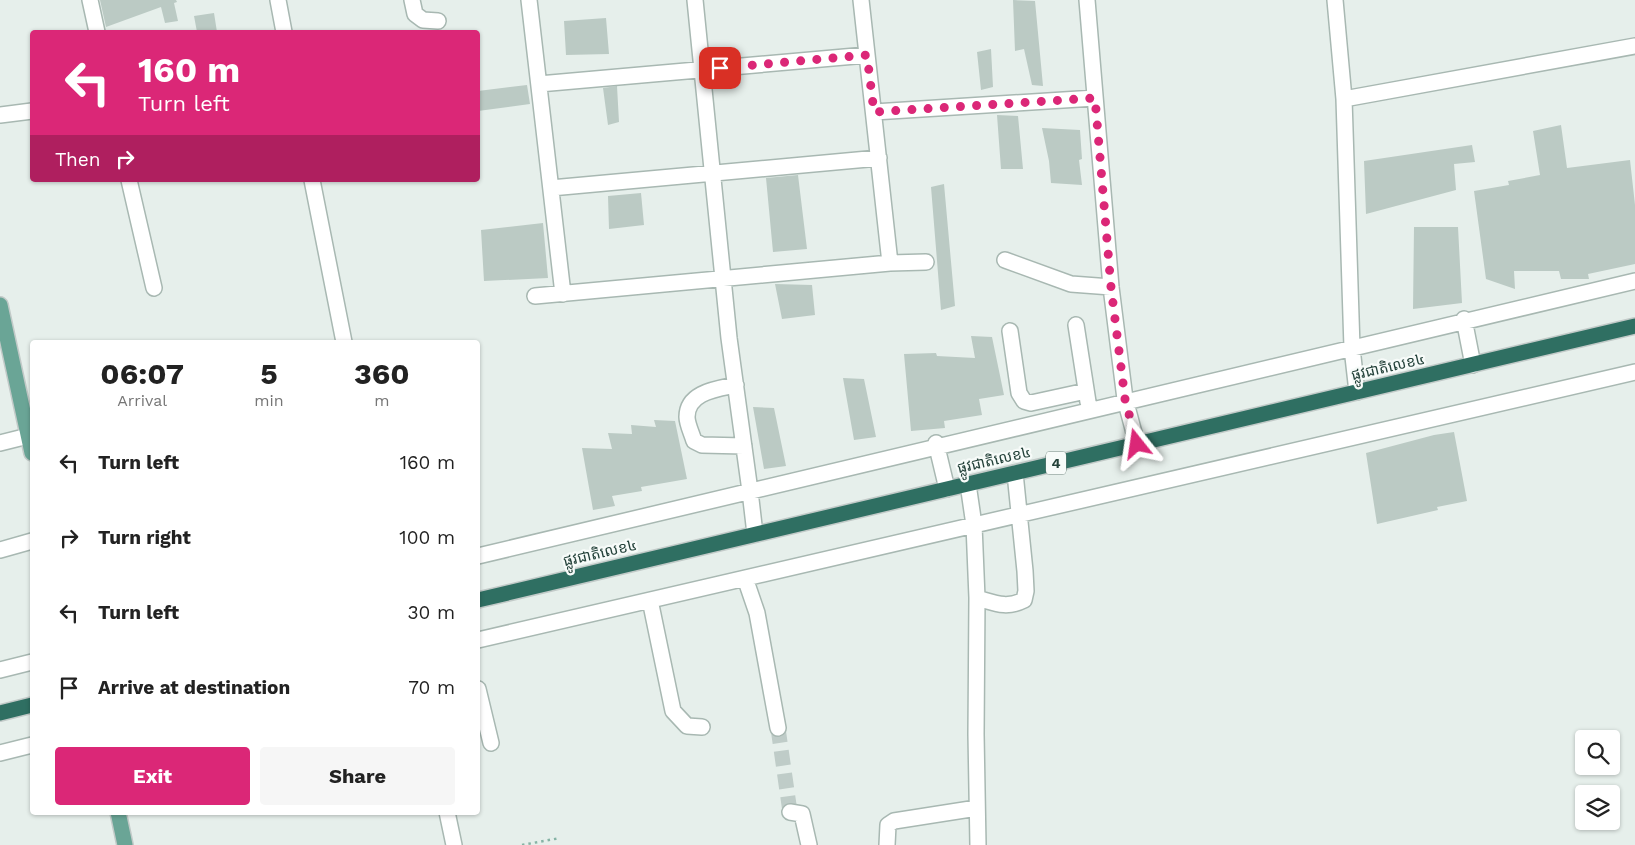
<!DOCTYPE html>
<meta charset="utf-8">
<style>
:root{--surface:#fff;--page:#f6f6f6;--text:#222;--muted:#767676;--accent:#db2777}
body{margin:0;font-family:"Work Sans","Noto Sans Khmer",sans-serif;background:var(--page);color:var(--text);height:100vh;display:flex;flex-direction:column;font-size:19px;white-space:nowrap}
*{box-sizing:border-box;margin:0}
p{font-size:16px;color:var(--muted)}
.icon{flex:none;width:28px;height:28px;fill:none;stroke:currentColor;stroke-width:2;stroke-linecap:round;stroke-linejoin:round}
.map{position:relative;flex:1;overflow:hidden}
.side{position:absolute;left:30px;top:340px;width:450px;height:475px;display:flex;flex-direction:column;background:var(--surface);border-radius:5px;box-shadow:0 1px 4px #0004}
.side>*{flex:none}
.banner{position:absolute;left:30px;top:30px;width:450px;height:152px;border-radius:5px;box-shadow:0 1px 4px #0004;background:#db2777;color:#fff;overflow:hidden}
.fabs{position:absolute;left:1575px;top:730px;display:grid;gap:10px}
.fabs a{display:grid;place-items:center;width:45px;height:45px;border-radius:5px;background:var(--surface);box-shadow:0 1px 4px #0004;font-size:25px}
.pin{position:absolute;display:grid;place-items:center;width:42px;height:42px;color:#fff;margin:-21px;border-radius:10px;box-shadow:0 2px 8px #0006}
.me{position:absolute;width:55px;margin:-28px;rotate:345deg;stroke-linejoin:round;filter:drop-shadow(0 0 4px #0008)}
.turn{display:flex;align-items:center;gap:18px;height:105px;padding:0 25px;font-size:22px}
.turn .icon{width:65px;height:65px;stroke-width:2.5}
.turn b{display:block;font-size:35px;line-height:42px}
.then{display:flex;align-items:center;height:48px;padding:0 25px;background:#0003;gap:10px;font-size:19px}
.eta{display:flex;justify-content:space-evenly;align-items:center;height:85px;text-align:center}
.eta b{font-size:30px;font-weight:700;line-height:35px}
.cta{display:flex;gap:10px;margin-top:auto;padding:10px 25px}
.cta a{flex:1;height:58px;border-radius:5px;background:var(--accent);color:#fff;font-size:20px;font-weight:700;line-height:58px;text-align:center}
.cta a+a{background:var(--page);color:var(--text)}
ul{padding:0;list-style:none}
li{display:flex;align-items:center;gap:15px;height:75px;padding:0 25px}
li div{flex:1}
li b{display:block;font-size:19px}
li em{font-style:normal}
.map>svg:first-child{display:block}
.building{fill:#bbcac4}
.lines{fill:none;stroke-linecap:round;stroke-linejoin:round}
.minor-tunnel{stroke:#bfccc8;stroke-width:15;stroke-dasharray:15 8;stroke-linecap:butt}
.minor-casing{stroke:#a8b8b2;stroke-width:18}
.major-casing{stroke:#c2cac8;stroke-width:18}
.highway-casing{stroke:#c2cac8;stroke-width:18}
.path{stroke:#86b3a5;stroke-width:2.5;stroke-dasharray:2.5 4;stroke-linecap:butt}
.minor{stroke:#fff;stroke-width:15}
.major{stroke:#6aa596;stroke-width:15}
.highway{stroke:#2f6f62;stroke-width:15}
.route{stroke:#db2777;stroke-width:9;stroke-dasharray:0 16.2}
.labels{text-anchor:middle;stroke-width:4.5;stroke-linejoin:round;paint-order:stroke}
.shield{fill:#f7fbf9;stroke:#637a73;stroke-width:1}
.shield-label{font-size:14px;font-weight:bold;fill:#24423a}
.street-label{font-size:15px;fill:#24423a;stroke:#f7fbf9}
</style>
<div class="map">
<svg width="1635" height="845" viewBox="0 0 1635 845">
<rect width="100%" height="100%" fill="#e6efeb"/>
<path class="building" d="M100,0H176L177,2L174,3L178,21L165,23L161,7L106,27Z
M1013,0L1035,1L1043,86L1032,85L1024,49L1015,51Z
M214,13L217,32H197L194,16Z
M606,18L609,54L566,55L564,21Z
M991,49L993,87L981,90L977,52Z
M527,85L530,104L478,111V91Z
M617,86L619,122L608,125L603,88Z
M997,115L1018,116L1023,169H1001Z
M1561,125L1567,168L1630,160L1635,205V264L1588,274L1589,279H1561L1559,271H1514L1515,289L1486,279L1474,191L1509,185L1508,181L1540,175L1533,131Z
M1042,128L1080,130L1082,159L1079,160L1082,185L1051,183L1049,161Z
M1472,145L1475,162L1454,164L1456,190L1366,214L1364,161Z
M798,175L807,249L773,252L766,178Z
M944,184L955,306L941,310L931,187Z
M641,193L644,225L609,229L608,196Z
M543,223L548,278L484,281L481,230Z
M1414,227H1458L1462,303L1413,309Z
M775,284L812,285L815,315L782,319Z
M971,336L992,337L1004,395L979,399L982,415L944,421L945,428L911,431L904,354L936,353L937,356L975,358Z
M843,378L864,379L876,437L854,440Z
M753,407L774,408L786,466L764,469Z
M654,420L675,421L687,479L641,487L642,491L612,496L615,506L593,510L582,448L612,449L608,433L632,434L631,425L656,427Z
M1454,432L1467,501L1437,507L1438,510L1377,524L1366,453L1434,435Z"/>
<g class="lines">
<path class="minor-tunnel" d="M778,728L790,812"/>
<defs>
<path id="minor" d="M90,0L97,32
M278,0L284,32
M412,0L415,14L423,20L438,21
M529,0L563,294
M695,0L729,338L750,491L755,534
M861,0L890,263
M1087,0L1111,287L1125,399L1137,444
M1335,0L1344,99L1352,348L1357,392
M539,84L867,55
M1344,99L1635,46
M874,112L1095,98
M0,115L32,111
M129,180L154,288
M312,180L344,342
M551,188L879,158
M1005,260L1071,284L1111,287
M535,296L890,263L926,262
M1464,319L1473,365
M1076,325L1088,402
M1010,331L1019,393L1024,401L1031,403L1086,391
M736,385C717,389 687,392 687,417C687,424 692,434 694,441L702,445L744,446
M0,443L28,436
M936,443L947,489
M968,484L974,525L977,598L976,734L978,845
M0,550L32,541
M478,556L1635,281
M745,578L757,613L778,728
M977,598C995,603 1006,609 1024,600L1026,591L1025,571L1015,473
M650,600L673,711L687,726L702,727
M478,640L1635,372
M0,670L32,662
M478,689L491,743
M0,753L32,745
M447,812L454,845
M790,812L802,814L809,845
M887,845L888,825L894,821L977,808"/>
<path id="major" d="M0,305L32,453
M118,812L125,845"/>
<path id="highway" d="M478,600L1635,326
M0,713L32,705"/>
</defs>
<use href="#minor" class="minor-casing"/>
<use href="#major" class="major-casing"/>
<use href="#highway" class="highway-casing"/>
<path class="path" d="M522,845L560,838"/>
<use href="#minor" class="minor"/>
<use href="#major" class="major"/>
<use href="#highway" class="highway"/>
</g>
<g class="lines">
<path class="route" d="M720,68L867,55L874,112L1095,98L1111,287L1125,399L1137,444"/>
</g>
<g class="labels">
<rect class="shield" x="1046" y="451.5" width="20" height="23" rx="4"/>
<g class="shield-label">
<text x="1056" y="468">4</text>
</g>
<g class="street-label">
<text transform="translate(1388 367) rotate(-13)" y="5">ផ្លូវជាតិលេខ៤</text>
<text transform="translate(994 460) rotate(-13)" y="5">ផ្លូវជាតិលេខ៤</text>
<text transform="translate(600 553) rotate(-13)" y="5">ផ្លូវជាតិលេខ៤</text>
</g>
</g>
</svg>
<div class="fabs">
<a><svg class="icon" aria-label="search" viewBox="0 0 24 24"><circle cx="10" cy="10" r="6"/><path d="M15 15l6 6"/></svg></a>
<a><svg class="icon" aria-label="layers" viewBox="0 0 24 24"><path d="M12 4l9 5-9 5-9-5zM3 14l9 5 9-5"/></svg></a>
</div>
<div class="pin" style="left:720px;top:68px;background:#d93025"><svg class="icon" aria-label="arrive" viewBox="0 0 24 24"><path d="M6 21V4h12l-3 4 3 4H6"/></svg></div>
<svg class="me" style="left:1137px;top:444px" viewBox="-20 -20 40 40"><path d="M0-17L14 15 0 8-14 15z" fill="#db2777" stroke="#fff" stroke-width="4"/></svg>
<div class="banner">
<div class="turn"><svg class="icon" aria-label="left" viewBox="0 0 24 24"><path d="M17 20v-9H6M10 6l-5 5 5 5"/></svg><div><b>160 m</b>Turn left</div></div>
<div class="then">Then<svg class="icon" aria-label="right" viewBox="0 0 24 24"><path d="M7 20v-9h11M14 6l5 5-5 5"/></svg></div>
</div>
<section class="side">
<div class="eta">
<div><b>06:07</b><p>Arrival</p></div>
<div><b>5</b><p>min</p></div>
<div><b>360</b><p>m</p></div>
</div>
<ul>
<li><svg class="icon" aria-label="left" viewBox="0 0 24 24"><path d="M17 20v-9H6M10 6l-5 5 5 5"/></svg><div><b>Turn left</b></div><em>160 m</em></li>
<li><svg class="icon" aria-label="right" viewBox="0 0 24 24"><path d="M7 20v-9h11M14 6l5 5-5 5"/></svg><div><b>Turn right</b></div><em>100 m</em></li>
<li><svg class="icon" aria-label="left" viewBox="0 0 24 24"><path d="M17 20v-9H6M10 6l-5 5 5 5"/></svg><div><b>Turn left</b></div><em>30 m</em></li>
<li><svg class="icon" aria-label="arrive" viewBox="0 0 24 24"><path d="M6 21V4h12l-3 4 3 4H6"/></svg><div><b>Arrive at destination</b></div><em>70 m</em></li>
</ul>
<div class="cta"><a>Exit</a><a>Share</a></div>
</section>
</div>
